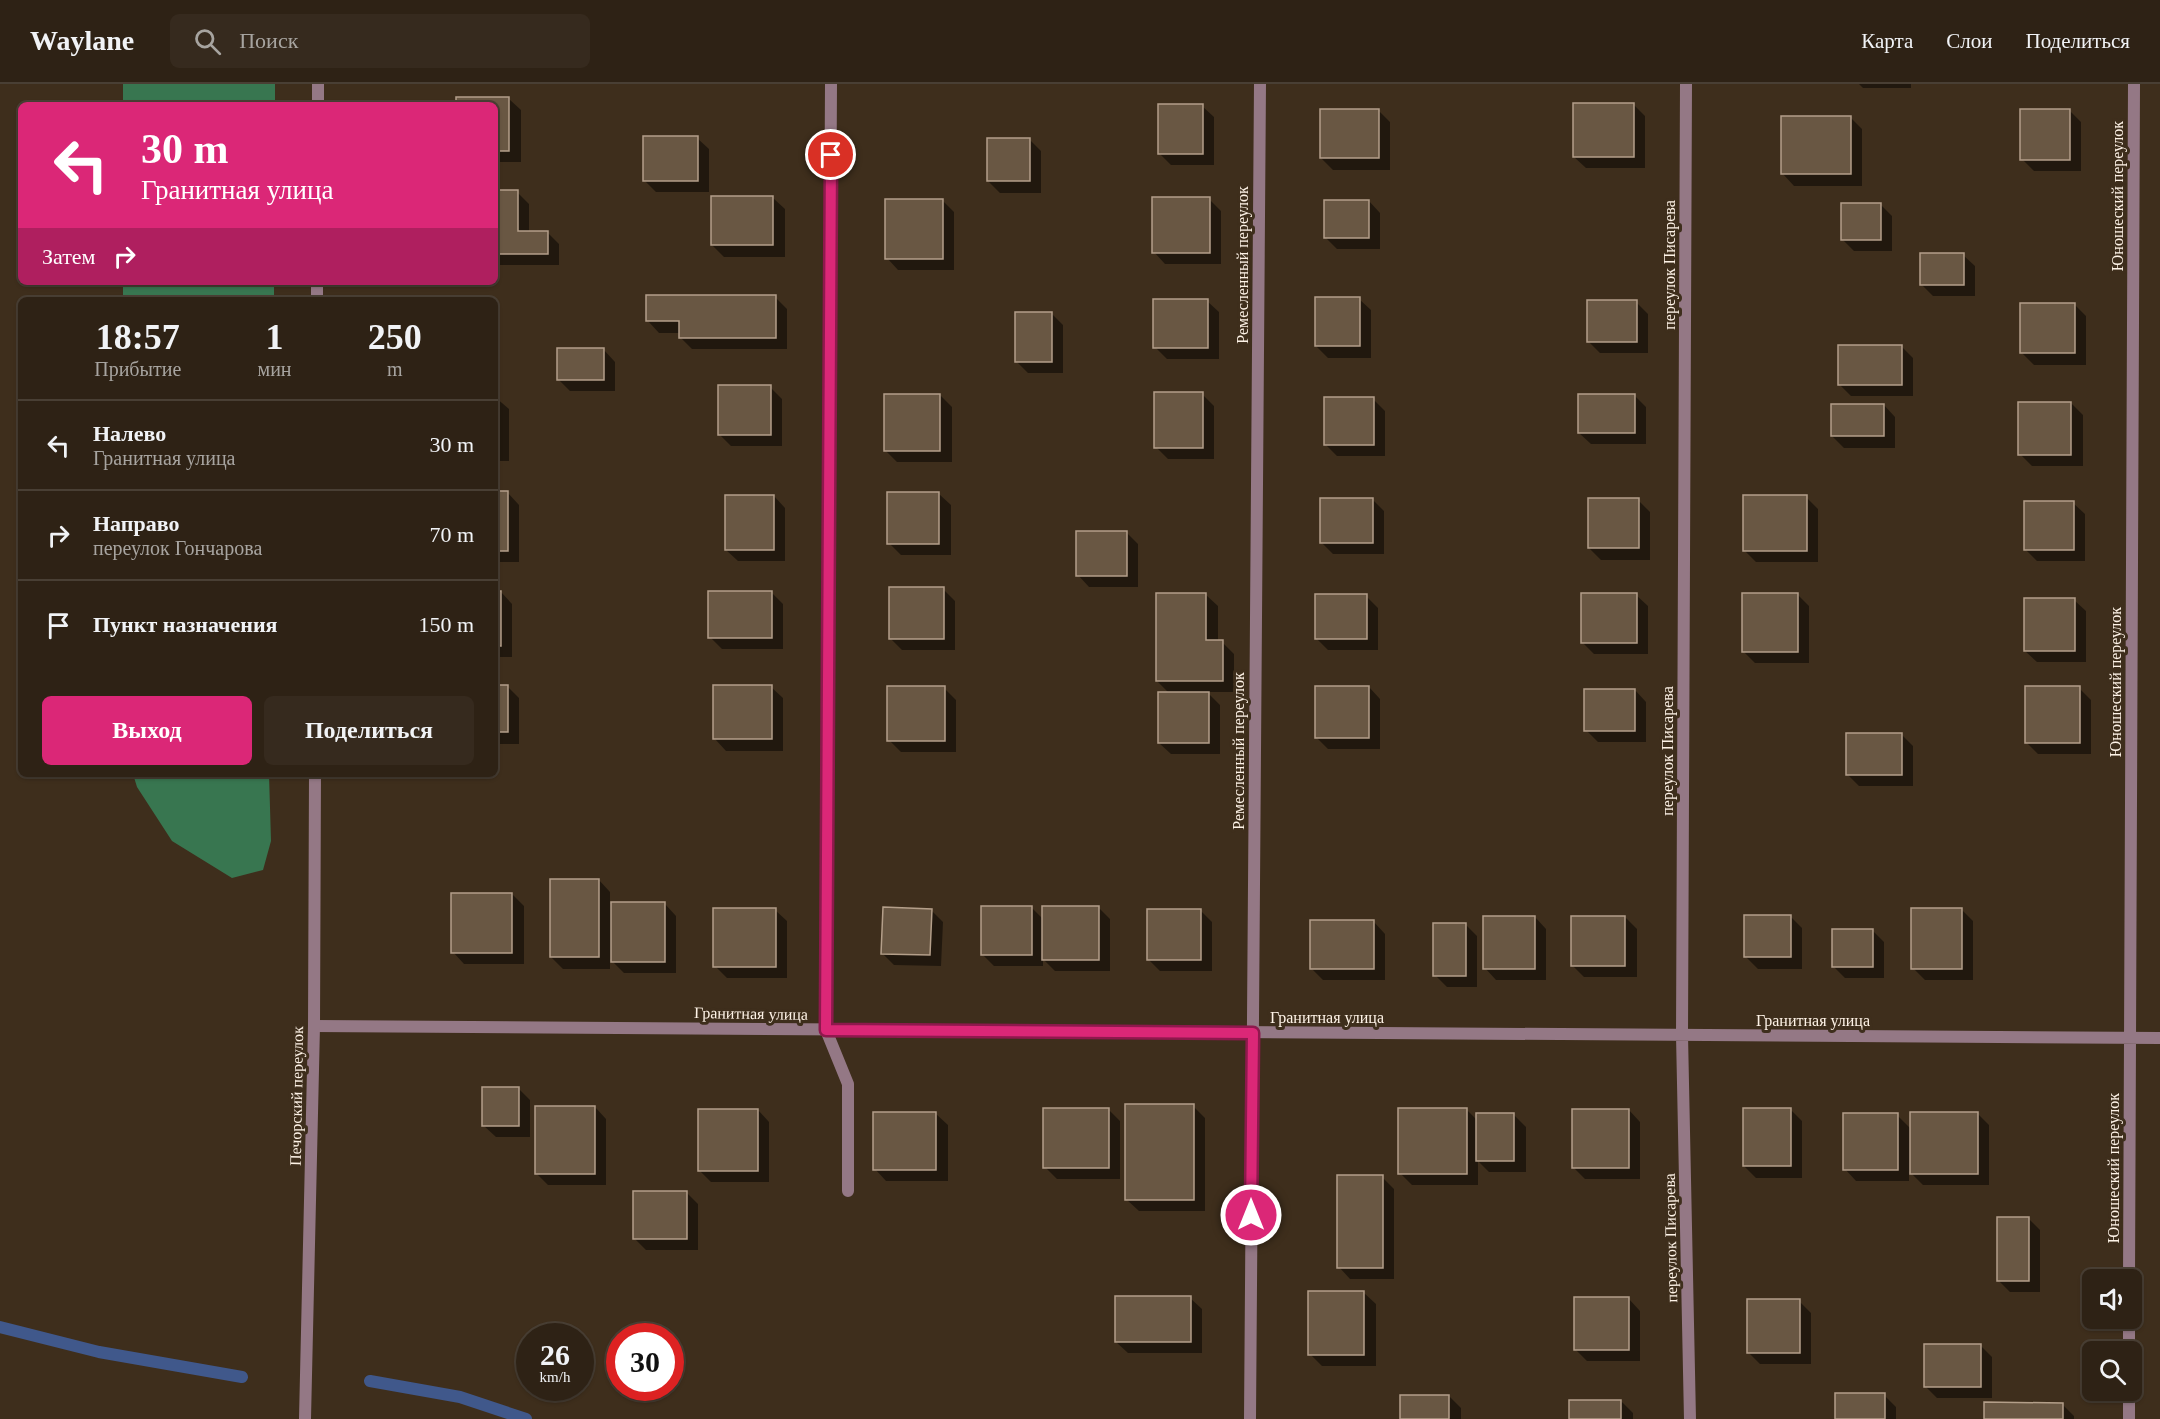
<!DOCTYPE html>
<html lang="ru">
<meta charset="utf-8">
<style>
:root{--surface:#2e2215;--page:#362a1e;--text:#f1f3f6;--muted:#a7a4a0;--line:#493f34;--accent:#db2777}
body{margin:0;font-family:"Times New Roman",serif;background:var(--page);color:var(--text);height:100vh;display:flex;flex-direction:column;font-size:22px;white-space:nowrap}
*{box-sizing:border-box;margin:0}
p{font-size:20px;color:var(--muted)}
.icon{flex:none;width:33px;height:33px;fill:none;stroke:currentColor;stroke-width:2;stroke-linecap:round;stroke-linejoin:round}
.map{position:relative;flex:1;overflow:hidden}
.panel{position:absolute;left:18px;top:213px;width:480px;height:480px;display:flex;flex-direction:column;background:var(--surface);border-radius:9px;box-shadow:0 2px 4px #0004,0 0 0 2px var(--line)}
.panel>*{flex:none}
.top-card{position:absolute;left:18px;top:18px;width:480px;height:183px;border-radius:9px;box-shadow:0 2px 4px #0004,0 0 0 2px var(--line);background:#db2777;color:#fff;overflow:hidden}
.fabs{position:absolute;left:2082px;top:1185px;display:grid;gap:12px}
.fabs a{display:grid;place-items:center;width:60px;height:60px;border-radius:9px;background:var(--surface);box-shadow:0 2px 4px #0004,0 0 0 2px var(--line);font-size:30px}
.speed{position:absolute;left:516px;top:1239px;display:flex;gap:12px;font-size:30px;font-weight:700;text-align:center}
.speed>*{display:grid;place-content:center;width:78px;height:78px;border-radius:50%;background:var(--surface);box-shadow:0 2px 4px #0004,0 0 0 2px var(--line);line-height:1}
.speed small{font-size:15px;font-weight:400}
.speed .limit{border:9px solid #d22;background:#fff;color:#111}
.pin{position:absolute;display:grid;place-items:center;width:51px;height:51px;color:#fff;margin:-26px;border:3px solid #fff;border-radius:50%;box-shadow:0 2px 6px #0007}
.me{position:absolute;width:66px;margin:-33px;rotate:0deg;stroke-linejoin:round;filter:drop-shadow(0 0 4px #0008)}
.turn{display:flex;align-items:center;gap:21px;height:126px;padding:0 24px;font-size:27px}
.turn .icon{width:78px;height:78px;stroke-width:2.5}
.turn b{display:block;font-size:42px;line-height:51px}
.then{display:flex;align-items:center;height:57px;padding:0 24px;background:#0003;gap:12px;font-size:22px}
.eta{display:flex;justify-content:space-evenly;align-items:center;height:102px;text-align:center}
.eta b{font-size:36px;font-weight:600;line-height:42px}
.cta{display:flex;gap:12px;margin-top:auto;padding:12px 24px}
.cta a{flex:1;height:69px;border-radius:9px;background:var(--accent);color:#fff;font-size:24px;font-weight:600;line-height:69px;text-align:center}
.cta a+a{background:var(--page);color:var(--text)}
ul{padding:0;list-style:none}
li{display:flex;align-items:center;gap:18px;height:90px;padding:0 24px;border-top:2px solid var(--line)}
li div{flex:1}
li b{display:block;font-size:22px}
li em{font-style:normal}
header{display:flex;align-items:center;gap:36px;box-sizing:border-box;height:84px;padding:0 30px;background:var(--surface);border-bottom:2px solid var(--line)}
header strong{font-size:28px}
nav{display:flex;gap:33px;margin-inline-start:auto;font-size:21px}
.search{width:420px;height:54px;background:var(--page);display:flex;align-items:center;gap:15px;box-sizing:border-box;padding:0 21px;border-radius:9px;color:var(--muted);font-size:22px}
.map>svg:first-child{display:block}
.forest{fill:#387650}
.shadow{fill:#0007}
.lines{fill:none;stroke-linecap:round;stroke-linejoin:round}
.stream{stroke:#40588b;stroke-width:12}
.building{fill:#695743;stroke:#b49f8a;stroke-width:1.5}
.minor{stroke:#947885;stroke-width:12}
.tertiary{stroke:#947885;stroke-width:12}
.route-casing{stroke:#8e194d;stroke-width:15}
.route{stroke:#db2777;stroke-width:10}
.labels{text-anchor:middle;stroke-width:6;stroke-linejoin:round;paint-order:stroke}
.street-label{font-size:16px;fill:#fef3e7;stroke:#3e2e1c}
</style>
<header>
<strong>Waylane</strong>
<div class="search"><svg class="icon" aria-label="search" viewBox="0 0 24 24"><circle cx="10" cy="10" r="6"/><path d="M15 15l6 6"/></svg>Поиск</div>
<nav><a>Карта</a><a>Слои</a><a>Поделиться</a></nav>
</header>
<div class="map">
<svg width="2160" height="1335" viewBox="0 0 2160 1335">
<rect width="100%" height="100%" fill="#3e2e1c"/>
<path class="forest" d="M123,0H275V21H123Z
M123,198H274V216H123Z
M133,690H269L271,757L263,786L232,794L172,757L137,703Z"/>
<path class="shadow" d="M1859,0H1911V4H1863Z
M509,15L521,26V78H495V21H458Z
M1633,20L1645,32V84H1586L1574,73Z
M1202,22L1214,33V81H1171L1159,69Z
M1378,26L1390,38V86H1333L1321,74Z
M2069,26L2081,38V87H2034L2022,75Z
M1850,33L1862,45V102H1794L1783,90Z
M697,54L709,65V108H656L644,96Z
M1029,55L1041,67V109H1000L988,97Z
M495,108H517L529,120V148H547L559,160V181H495Z
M773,114L785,125V173H724L712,161Z
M1209,115L1221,127V180H1165L1154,168Z
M942,116L954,128V186H898L887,174Z
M1369,117L1380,129V165H1337L1325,153Z
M1880,120L1892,132V167H1854L1843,156Z
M1963,171L1975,182V212H1933L1921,200Z
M775,213L787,225V265H692L680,253V249H659L648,237Z
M1359,215L1371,226V274H1328L1316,262Z
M1207,217L1219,228V275H1167L1155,263Z
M1636,218L1648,230V269H1600L1588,257Z
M2074,220L2086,232V281H2034L2022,269Z
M1051,229L1063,241V289H1028L1016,277Z
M1902,263L1913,274V312H1851L1839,300Z
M604,266L615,278V307H570L558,295Z
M770,303L782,315V362H731L719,350Z
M1202,310L1214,322V375H1168L1156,363Z
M940,311L952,323V378H897L885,366Z
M1634,311L1646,323V360H1591L1579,349Z
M495,313L509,325V377H495Z
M1373,315L1385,327V372H1337L1325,360Z
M2071,319L2083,331V382H2032L2020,370Z
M1884,321L1895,333V364H1844L1832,352Z
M495,409H508L519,421V478H495Z
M939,410L951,421V471H901L889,459Z
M774,412L785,424V477H738L726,466Z
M1806,413L1818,425V478H1756L1744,466Z
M1372,415L1384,427V470H1333L1321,458Z
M1638,416L1650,428V476H1601L1589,464Z
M2073,419L2085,430V477H2037L2025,465Z
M1127,449L1138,460V503H1089L1078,491Z
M943,505L955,517V566H902L890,554Z
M495,508H501L512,520V573H495Z
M771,508L783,520V565H722L710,553Z
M1206,511L1218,522V558H1222L1234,570V608H1207L1220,621V670H1171L1159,659L1169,609L1157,597Z
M1636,511L1648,522V570H1594L1582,558Z
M1798,511L1809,522V579H1755L1743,567Z
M1366,512L1378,524V566H1328L1316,554Z
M2074,516L2086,527V578H2037L2025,567Z
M495,603H508L519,614V660H495Z
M771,603L783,614V667H726L715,655Z
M1369,603L1380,615V665H1328L1316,653Z
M944,604L956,616V668H901L889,656Z
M2079,604L2091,616V670H2038L2027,659Z
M1635,606L1646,618V658H1598L1586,646Z
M1902,651L1913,662V702H1859L1847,690Z
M599,796L610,808V820H665L676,832V889H624L610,875V885H563L551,873Z
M512,810L524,822V880H464L453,868Z
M1031,823L1044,836L1098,823L1110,835V887H1055L1043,875V882H994L982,870Z
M775,826L787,837V894H727L715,882Z
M931,826L943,838L941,882L894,881L882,869Z
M1200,826L1212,838V887H1160L1148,875Z
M1962,826L1973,837V896H1925L1913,884Z
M1790,832L1802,844V885H1758L1746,873Z
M1535,833L1546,845V896H1496L1485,884Z
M1625,833L1637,845V893H1584L1572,881Z
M1374,838L1385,850V896H1323L1311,884Z
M1465,840L1477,852V903H1447L1435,891Z
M1872,846L1884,858V894H1845L1833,882Z
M519,1005L530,1016V1053H496L484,1042Z
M1193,1022L1205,1034V1127H1139L1127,1116Z
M595,1023L606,1035V1101H548L536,1089Z
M1108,1025L1120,1037V1095H1057L1045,1083Z
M1466,1025L1478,1037L1514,1031L1526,1043V1088H1489L1478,1077V1101H1412L1400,1089Z
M1790,1025L1802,1037V1094H1756L1744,1082Z
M758,1026L769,1038V1098H711L699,1086Z
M1629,1026L1640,1038V1095H1585L1573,1083Z
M936,1030L948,1041V1097H886L875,1085Z
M1978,1030L1989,1041V1101H1923L1909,1087V1097H1856L1845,1085L1897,1031L1912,1046Z
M1382,1093L1394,1105V1195H1350L1339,1183Z
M686,1108L698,1120V1166H646L634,1154Z
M2028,1134L2040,1146V1208H2010L1998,1196Z
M1364,1209L1376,1220V1282H1322L1310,1270Z
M1190,1214L1202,1225V1269H1128L1116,1258Z
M1629,1215L1640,1227V1277H1587L1575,1265Z
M1799,1217L1811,1229V1280H1760L1748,1268Z
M1981,1262L1992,1273V1314H1937L1925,1302Z
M1884,1311L1896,1323V1335H1837Z
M1449,1312L1461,1324V1335H1401Z
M1621,1317L1633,1329V1335H1570Z
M2062,1320L2074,1332V1335H1986Z"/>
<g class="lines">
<path class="stream" d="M0,1243L99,1268L242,1293
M370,1297L460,1313L526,1335"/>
</g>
<path class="building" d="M456,13H509V67H495V21H456Z
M1573,19H1634V73H1573Z
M1158,20H1203V70H1158Z
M1320,25H1379V74H1320Z
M2020,25H2070V76H2020Z
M1781,32H1851V90H1781Z
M643,52H698V97H643Z
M987,54H1030V97H987Z
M495,106H518V147H548V170H495Z
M711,112H773V161H711Z
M1152,113H1210V169H1152Z
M885,115H943V175H885Z
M1324,116H1369V154H1324Z
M1841,119H1881V156H1841Z
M1920,169H1964V201H1920Z
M646,211H776V254H679V237H646Z
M1315,213H1360V262H1315Z
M1153,215H1208V264H1153Z
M1587,216H1637V258H1587Z
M2020,219H2075V269H2020Z
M1015,228H1052V278H1015Z
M1838,261H1902V301H1838Z
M557,264H604V296H557Z
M718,301H771V351H718Z
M1154,308H1203V364H1154Z
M884,310H940V367H884Z
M1578,310H1635V349H1578Z
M495,312H498V366H495Z
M1324,313H1374V361H1324Z
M2018,318H2071V371H2018Z
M1831,320H1884V352H1831Z
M495,407H508V467H495Z
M887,408H939V460H887Z
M725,411H774V466H725Z
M1743,411H1807V467H1743Z
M1320,414H1373V459H1320Z
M1588,414H1639V464H1588Z
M2024,417H2074V466H2024Z
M1076,447H1127V492H1076Z
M889,503H944V555H889Z
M495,507H501V562H495Z
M708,507H772V554H708Z
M1156,509H1206V556H1223V597H1156Z
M1581,509H1637V559H1581Z
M1742,509H1798V568H1742Z
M1315,510H1367V555H1315Z
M2024,514H2075V567H2024Z
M495,601H508V648H495Z
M713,601H772V655H713Z
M887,602H945V657H887Z
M1315,602H1369V654H1315Z
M2025,602H2080V659H2025Z
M1584,605H1635V647H1584Z
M1158,608H1209V659H1158Z
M1846,649H1902V691H1846Z
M550,795H599V873H550Z
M451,809H512V869H451Z
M611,818H665V878H611Z
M981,822H1032V871H981Z
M1042,822H1099V876H1042Z
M883,823L932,825L930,871L881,870Z
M713,824H776V883H713Z
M1911,824H1962V885H1911Z
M1147,825H1201V876H1147Z
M1744,831H1791V873H1744Z
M1483,832H1535V885H1483Z
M1571,832H1625V882H1571Z
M1310,836H1374V885H1310Z
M1433,839H1466V892H1433Z
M1832,845H1873V883H1832Z
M482,1003H519V1042H482Z
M1125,1020H1194V1116H1125Z
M535,1022H595V1090H535Z
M1043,1024H1109V1084H1043Z
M1398,1024H1467V1090H1398Z
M1743,1024H1791V1082H1743Z
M698,1025H758V1087H698Z
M1572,1025H1629V1084H1572Z
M873,1028H936V1086H873Z
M1910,1028H1978V1090H1910Z
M1476,1029H1514V1077H1476Z
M1843,1029H1898V1086H1843Z
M1337,1091H1383V1184H1337Z
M633,1107H687V1155H633Z
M1997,1133H2029V1197H1997Z
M1308,1207H1364V1271H1308Z
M1115,1212H1191V1258H1115Z
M1574,1213H1629V1266H1574Z
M1747,1215H1800V1269H1747Z
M1924,1260H1981V1303H1924Z
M1835,1309H1885V1335H1835Z
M1400,1311H1449V1335H1400Z
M1569,1316H1621V1335H1569Z
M1984,1318L2063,1319V1335H1984Z"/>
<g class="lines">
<path class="minor" d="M831,0L826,946L848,1000V1107
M1686,0L1682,951L1690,1335
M314,942L2160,954
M2129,1196L2134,0
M2129,1268V1234
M1250,1335L1260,0
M2129,1335V1306"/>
<path class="tertiary" d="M318,21V0
M317,216V198
M305,1335L314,942L315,690"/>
</g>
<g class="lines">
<defs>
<path id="route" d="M831,71L826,946L1253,949L1251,1131"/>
</defs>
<use href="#route" class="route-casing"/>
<use href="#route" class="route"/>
</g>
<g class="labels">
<g class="street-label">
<text transform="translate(2117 112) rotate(-90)" y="6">Юношеский переулок</text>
<text transform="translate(1242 181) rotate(-90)" y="6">Ремесленный переулок</text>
<text transform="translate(1669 181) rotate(-90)" y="6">переулок Писарева</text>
<text transform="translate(2115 598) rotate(-90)" y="6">Юношеский переулок</text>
<text transform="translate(1238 667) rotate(-90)" y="6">Ремесленный переулок</text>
<text transform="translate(1667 667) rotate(-90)" y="6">переулок Писарева</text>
<text transform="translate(751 929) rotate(1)" y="6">Гранитная улица</text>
<text x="1327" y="939">Гранитная улица</text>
<text x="1813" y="942">Гранитная улица</text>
<text transform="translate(296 1012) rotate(-89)" y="6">Печорский переулок</text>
<text transform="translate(2113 1084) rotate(-90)" y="6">Юношеский переулок</text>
<text transform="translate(1670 1154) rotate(-91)" y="6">переулок Писарева</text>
</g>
</g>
</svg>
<div class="fabs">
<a><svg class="icon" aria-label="sound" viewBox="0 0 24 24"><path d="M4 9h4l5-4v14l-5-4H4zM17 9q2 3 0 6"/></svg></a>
<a><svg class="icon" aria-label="search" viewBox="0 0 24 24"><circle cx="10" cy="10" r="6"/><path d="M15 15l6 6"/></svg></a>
</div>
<div class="speed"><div>26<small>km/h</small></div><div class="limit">30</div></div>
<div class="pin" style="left:831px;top:71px;background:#d93025"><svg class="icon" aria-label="arrive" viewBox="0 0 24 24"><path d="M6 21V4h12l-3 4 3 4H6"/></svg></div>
<svg class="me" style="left:1251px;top:1131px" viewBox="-20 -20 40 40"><circle r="17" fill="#db2777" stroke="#fff" stroke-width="3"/><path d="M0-11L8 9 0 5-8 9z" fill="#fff"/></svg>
<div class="top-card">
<div class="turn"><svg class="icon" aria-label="left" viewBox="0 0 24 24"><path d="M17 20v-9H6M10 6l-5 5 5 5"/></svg><div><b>30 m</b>Гранитная улица</div></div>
<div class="then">Затем<svg class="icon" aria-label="right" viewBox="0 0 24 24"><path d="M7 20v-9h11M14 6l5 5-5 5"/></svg></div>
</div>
<section class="panel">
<div class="eta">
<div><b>18:57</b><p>Прибытие</p></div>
<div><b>1</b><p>мин</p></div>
<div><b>250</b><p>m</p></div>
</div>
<ul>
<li><svg class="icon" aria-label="left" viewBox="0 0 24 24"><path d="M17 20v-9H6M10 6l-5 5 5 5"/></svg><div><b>Налево</b><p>Гранитная улица</p></div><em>30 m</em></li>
<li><svg class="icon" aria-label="right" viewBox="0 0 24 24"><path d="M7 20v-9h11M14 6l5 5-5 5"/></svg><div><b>Направо</b><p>переулок Гончарова</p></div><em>70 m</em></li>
<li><svg class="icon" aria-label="arrive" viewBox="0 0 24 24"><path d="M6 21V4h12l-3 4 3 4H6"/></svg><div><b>Пункт назначения</b></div><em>150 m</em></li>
</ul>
<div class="cta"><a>Выход</a><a>Поделиться</a></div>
</section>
</div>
